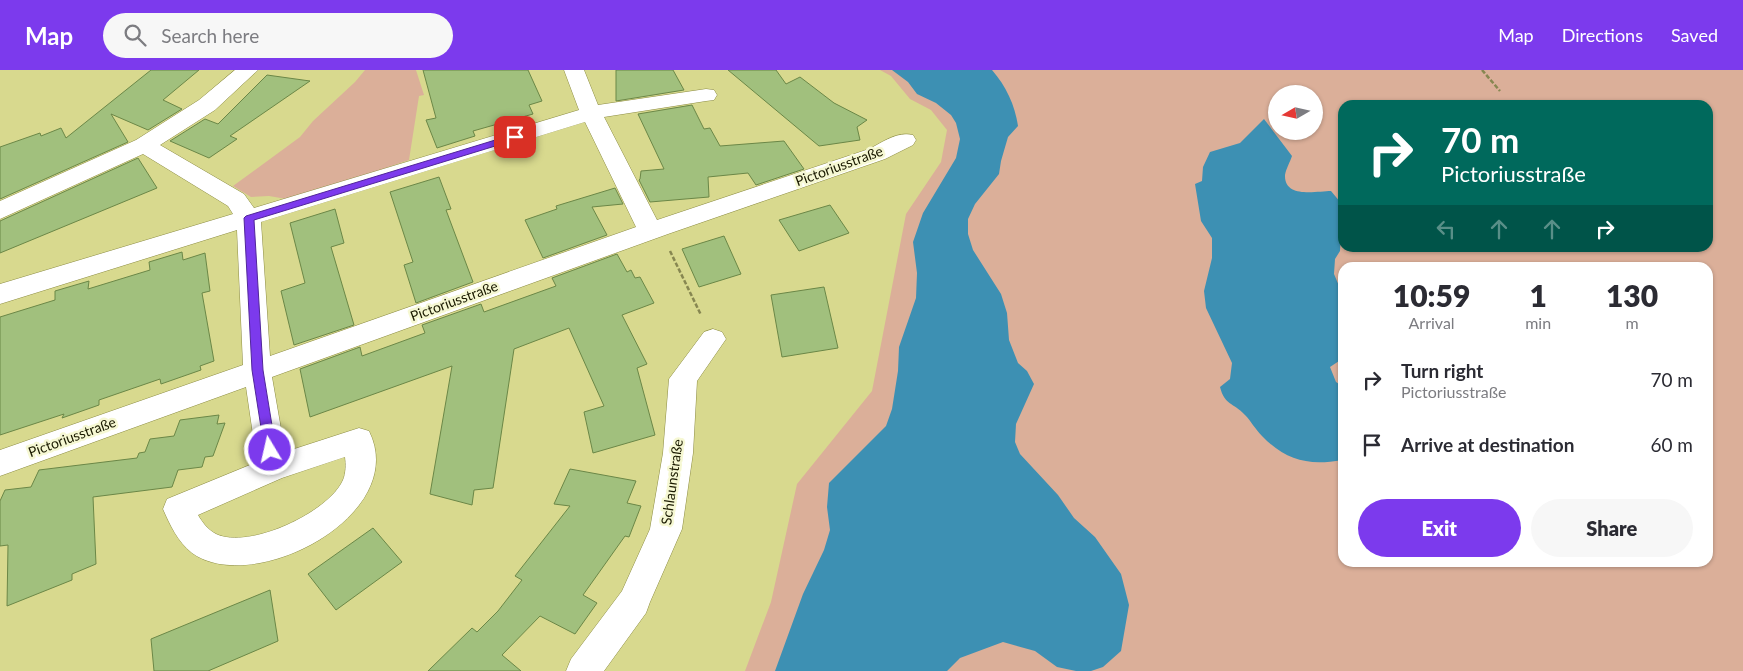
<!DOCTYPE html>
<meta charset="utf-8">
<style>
:root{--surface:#fff;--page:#f7f7f7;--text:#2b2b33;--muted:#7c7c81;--accent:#7c3aed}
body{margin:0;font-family:Lato,sans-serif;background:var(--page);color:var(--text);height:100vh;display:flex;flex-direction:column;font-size:19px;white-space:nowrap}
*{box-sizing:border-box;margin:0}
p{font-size:16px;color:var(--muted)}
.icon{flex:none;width:28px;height:28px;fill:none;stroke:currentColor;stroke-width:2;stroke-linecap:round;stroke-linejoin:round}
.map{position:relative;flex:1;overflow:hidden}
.details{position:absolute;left:1338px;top:192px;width:375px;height:305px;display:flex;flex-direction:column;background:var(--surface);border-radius:15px;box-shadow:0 1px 4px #0004}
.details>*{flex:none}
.top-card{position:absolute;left:1338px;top:30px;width:375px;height:152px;border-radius:15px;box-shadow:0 1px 4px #0004;background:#00695c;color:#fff;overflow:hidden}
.needle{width:32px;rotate:261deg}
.controls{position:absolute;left:1268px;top:15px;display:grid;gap:10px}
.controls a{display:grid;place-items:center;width:55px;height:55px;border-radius:50%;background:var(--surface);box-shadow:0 1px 4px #0004;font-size:25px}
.pin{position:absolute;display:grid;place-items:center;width:42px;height:42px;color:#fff;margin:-21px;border-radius:10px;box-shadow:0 2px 8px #0006}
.me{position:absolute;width:55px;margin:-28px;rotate:351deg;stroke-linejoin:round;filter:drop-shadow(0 0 4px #0008)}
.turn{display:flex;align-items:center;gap:18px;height:105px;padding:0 20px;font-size:22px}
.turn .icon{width:65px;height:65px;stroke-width:2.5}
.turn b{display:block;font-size:35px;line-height:42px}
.lanes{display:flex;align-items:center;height:48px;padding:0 20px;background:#0003;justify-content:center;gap:25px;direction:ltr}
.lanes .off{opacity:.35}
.eta{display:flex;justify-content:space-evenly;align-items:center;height:85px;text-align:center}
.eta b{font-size:30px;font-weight:800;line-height:35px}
.action{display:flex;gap:10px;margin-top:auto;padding:10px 20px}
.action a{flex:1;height:58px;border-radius:30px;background:var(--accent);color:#fff;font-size:20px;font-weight:800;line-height:58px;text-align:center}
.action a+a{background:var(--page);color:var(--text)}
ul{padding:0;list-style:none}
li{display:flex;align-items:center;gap:15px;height:65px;padding:0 20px}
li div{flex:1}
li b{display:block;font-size:19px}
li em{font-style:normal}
header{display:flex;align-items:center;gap:30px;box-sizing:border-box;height:70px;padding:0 25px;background:var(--accent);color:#fff}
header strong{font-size:24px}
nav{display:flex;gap:28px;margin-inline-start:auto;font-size:18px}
.search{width:350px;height:45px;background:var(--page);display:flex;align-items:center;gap:12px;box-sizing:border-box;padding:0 18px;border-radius:28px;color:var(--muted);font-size:19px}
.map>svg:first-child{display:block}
.green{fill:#dbaf99;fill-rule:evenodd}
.water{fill:#3d90b3}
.building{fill:#a1c07d;stroke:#6b8747}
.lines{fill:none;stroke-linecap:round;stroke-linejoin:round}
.minor-casing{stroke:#8c8c43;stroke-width:1}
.path{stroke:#878751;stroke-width:2.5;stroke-dasharray:4.5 2;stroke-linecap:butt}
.minor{fill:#fff;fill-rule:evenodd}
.route{fill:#7c3aed;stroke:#51269a}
.labels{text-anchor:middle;stroke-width:5;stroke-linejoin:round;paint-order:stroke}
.street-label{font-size:14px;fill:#1a1a00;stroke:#f6f8d3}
</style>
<header>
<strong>Map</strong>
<div class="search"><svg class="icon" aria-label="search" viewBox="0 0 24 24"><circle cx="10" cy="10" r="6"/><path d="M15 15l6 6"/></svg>Search here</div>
<nav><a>Map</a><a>Directions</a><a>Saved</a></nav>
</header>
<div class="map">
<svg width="1743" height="601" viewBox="0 0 1743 601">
<rect width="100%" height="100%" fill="#d8d98e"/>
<path class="green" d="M365,0H416L424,25L419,26L409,90L292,130L269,126L251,127L233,116L300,67L313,51L355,12Z
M880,0H1743V601H745L771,532L797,414L872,321L906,144L941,92L947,60L931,40L910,29L891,6ZM1276,24H1314V61H1276ZM1342,35H1708V178H1342ZM1342,198H1708V492H1342Z"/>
<path class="water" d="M892,0H992C1006,16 1015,35 1018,56L1008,67L1001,91L999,104L975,134L968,149V164L973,180L1001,224L1007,243L1009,270L1018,293L1027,301L1034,314L1016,354L1015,372L1020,384L1058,425L1074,448L1095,467L1121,504L1129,535L1121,581L1103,597L1091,601H1076L1057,597L1035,581L1003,572L960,588L947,601H775L803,524L824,480L830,460L827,437L829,413L886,356L892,339L898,301L899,277L916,228L917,203L913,172L923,143L956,88L960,69L956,53L951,45L936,33L917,24L908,12Z
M1264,49L1292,86C1290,92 1286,99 1285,105C1284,129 1317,121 1331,121L1341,133L1342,143L1340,181L1335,189L1334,204L1342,223V289L1330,297L1336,312L1342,316V390C1309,396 1286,391 1262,366C1255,359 1251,351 1245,345C1233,332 1225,336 1220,317L1230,309L1232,293L1206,238L1204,221L1212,188V168L1201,151L1195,114L1202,111L1203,97L1210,82L1240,73Z"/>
<path class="building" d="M151,0H199L163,30L182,39L148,60L111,44L128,72L0,129V77L40,63L41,66L61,58L66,68Z
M423,0H528L542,31L529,35L533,44L473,61L475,66L437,78L426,50L436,48Z
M616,0H673L684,20L616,31Z
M728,0H776L786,14L800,7L834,33L867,50L857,57L860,70L819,76Z
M267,5L310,11L230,66L237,69L209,88L170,71L205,49L218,54Z
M692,35L704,59L710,58L720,76L784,71L804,99L756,115L748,103L708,107L709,127L650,132L639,110L640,109L641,101L664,99L638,44Z
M138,88L157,118L0,183V151Z
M439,107L451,139L446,140L473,212L416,233L404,195L413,192L390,122Z
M615,118L623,134L592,137L607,165L543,188L525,150L557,139L556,136Z
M830,135L849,163L799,181L779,150Z
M335,139L344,173L331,177L354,255L294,275L281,221L305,213L290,153Z
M724,166L741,204L699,217L682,179Z
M182,182L183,190L205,183L210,221L202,223L214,291L200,296L201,300L161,314L160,309L99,330V335L62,348L64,344L0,365V247L55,230V221L89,211L88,219L150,200L149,192Z
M617,184L627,202L631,200L635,208L640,207L654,233L622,245L647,294L637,298L655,365L593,383L584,342L604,336L569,258L514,279L493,418L474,420L472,435L430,424L452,296L310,347L300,299L360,277L362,286L425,263L422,255L481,234L484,242L556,216L552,208Z
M824,217L838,278L782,287L771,225Z
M219,345L217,354L225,353L213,386L205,387L202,397L178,400L172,417L93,427L96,494L72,504V510L7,536L8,475L0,476V431L5,420L31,417L39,400L137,388L139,383L145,382L150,369L174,366L180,350Z
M570,399L636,411L627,433L641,436L629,467L625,466L583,525L597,533L575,564L540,546L502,585L521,601H428L472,558L477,562L498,541L522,510L515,506L570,436L554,434Z
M373,458L402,492L336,540L308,504Z
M270,520L278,571L208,601H154L151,569Z"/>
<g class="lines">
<defs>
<path id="minor" d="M235,0H258L215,40L160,75L244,124L254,138L579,40L564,0H584L598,35L706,19L714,20L717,25L714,30L706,31L604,47L657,150L869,79C883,72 897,61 913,65L916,70L913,75L885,89L668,164L272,307L285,382L359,358L369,361C411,445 253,527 192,483C178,472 170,455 163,439L167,429L257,392L246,317L0,406V380L243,295L237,160L0,234V214L233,144L228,136L143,84L0,149V131L136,70L199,30ZM585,52L636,157L270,286L261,152ZM345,387C346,394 346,403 343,410C329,442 249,480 216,464C208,460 202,452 198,445L282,408Z
M713,259L722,262L726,269L697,311L693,383L682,459L650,532L646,543L604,601H566L571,589L622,521L650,459L663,383L669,309L704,262Z"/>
</defs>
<use href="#minor" class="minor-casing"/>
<path class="path" d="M1482,0L1500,21
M670,181L701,245"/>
<use href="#minor" class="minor"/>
</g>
<path class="route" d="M515,64L519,67L518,69L254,150L263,300L276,380L274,383H265L252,300L244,148L246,146Z"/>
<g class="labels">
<g class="street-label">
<text transform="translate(839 96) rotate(-20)" y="5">Pictoriusstraße</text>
<text transform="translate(454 231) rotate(-20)" y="5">Pictoriusstraße</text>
<text transform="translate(72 367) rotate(-20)" y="5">Pictoriusstraße</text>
<text transform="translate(672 412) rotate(-82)" y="5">Schlaunstraße</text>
</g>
</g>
</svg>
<div class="controls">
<a><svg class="needle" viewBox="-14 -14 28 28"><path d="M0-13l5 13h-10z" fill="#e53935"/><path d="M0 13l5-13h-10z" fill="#7c7c81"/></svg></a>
</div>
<div class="pin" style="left:515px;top:67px;background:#d93025"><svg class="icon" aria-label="arrive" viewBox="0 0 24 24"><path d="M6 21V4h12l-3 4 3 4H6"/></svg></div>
<svg class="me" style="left:270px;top:380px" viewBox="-20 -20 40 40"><circle r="17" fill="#7c3aed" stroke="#fff" stroke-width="3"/><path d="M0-11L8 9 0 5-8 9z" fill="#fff"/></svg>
<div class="top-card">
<div class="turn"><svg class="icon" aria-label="right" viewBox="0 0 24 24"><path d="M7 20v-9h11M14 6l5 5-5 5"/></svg><div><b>70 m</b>Pictoriusstraße</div></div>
<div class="lanes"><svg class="icon off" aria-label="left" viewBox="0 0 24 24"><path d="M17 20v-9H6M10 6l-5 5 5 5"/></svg><svg class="icon off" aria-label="ahead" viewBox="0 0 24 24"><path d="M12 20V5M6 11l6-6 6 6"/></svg><svg class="icon off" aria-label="ahead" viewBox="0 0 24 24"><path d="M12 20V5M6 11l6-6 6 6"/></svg><svg class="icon" aria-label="right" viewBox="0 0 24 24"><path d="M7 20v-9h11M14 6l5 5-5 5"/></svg></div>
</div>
<section class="details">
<div class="eta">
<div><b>10:59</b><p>Arrival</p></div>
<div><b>1</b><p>min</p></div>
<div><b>130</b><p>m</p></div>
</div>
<ul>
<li><svg class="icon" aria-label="right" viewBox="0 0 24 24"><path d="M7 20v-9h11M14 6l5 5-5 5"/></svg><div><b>Turn right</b><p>Pictoriusstraße</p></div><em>70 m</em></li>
<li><svg class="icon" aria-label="arrive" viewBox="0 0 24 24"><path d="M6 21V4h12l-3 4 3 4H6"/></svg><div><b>Arrive at destination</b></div><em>60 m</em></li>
</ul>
<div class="action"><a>Exit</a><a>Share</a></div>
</section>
</div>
